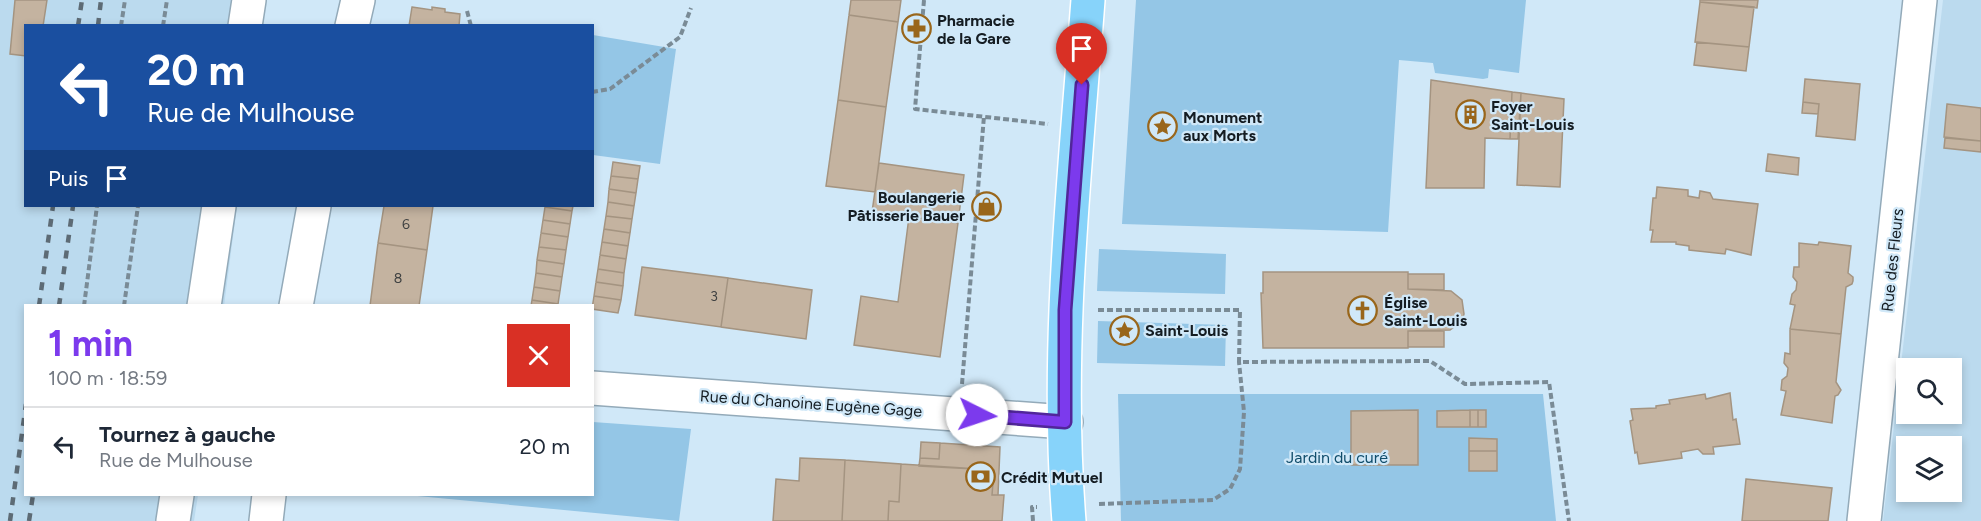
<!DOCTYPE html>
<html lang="fr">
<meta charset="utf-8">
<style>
:root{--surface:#fff;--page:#f6f6f7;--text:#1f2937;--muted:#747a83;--line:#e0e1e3;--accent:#7c3aed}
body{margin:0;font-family:Figtree,sans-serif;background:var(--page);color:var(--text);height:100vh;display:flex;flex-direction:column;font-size:22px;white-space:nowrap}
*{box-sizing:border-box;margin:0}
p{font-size:20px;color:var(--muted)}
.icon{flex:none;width:33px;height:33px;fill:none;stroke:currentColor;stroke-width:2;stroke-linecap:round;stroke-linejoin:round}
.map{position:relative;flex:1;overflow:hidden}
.sheet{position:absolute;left:24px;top:304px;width:570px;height:192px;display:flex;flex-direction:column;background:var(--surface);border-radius:0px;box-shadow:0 3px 9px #0003}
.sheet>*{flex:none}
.hud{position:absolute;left:24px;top:24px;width:570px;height:183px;border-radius:0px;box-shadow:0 3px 9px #0003;background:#1a4fa0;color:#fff;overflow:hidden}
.buttons{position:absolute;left:1896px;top:358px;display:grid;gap:12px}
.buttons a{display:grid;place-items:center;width:66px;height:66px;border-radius:0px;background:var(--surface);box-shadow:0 3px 9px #0003;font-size:30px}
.pin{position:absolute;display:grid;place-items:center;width:51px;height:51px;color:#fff;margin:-62px -26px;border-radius:50% 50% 50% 0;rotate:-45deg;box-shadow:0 0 6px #0007}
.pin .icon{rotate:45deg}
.me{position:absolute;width:66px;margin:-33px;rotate:94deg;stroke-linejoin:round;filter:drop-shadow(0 0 4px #0008)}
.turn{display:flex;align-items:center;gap:21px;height:126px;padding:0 24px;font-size:27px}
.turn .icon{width:78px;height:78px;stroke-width:2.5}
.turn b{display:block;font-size:42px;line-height:51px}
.then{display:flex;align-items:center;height:57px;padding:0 24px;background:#0003;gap:12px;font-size:22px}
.round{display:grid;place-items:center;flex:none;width:63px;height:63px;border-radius:0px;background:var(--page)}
.headline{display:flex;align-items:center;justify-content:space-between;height:102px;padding:0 24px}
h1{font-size:36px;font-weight:700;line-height:45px;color:var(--accent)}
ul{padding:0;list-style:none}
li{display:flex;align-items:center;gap:18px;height:78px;padding:0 24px;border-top:2px solid var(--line)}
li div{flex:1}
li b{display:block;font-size:22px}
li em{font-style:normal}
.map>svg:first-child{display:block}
.built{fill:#bbdaee;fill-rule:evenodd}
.green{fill:#94c6e6}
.building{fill:#c4b3a0;stroke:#a49481;stroke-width:1.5}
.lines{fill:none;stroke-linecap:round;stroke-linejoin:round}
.minor-casing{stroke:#93aab9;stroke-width:36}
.major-casing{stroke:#fff;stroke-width:36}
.path{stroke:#7a8b96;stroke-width:4;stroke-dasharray:6 3;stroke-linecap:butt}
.minor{stroke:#fff;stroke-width:33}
.major{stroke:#87d3fa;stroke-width:33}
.rail{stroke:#5d6b75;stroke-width:4.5;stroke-dasharray:8 8;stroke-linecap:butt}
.route-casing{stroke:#51269a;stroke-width:15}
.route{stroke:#7c3aed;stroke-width:10}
.labels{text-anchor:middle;stroke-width:4.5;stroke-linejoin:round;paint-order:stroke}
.number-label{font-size:14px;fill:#404242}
.poi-label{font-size:16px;font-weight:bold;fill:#141c22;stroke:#d0e8f8;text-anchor:start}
.street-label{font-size:16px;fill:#141c22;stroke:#d0e8f8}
.park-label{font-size:16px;fill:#104d6b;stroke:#d0e8f8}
</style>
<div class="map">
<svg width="1981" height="521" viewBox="0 0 1981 521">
<rect width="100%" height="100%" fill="#d0e8f8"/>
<path class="built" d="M0,0H264L261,25L26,26V206H237L224,306H26V495H198L194,521H0Z
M1943,0H1981V521H1883ZM1906,369H1952V414H1906ZM1906,447H1952V492H1906Z"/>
<path class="green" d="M1136,0H1526L1519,73L1489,69L1488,78L1483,79L1435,73L1433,63L1399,60L1388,232L1122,224Z
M593,35L676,49L660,164L593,155Z
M1099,249L1226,254L1225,294L1097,291Z
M1098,321L1226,325L1225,366L1097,363Z
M1118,394H1543L1556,521H1121Z
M593,422L691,429L679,521L407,495H592Z"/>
<path class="building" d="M15,0H47L43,26H26V56L10,54Z
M851,0H901L898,22L849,15Z
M1700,0H1758L1757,8L1700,2Z
M1700,2L1754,7L1749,47L1695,42Z
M412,7L432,10V7L445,9V12L460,14L459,26H409Z
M849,15L898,22L886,107L838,100Z
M1697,42L1749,47L1746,71L1694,65Z
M1805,79L1860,84L1855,140L1816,136L1819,104L1803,102Z
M1431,80L1512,92L1510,139L1485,138L1484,188H1426Z
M1512,92L1521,93L1518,139H1510Z
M1521,93L1564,99L1560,187L1517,185Z
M838,100L886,107L875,192L826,186Z
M1803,102L1819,104L1818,114L1802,113Z
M1947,104L1981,108V141L1944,137Z
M1945,138L1981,141V152L1944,148Z
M1768,154L1799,158L1798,175L1766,171Z
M613,162L640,166L638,179L611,176Z
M879,163L964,175L958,223L872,212Z
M611,176L638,179L636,193L609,189Z
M1657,187L1688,190V196L1699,198L1700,191L1710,193L1713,199L1758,204L1751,255L1726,249L1725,254L1689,250V246L1676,244V242H1651L1653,230H1650L1653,198H1656Z
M609,189L636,193L634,206L608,202Z
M608,202L634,206L632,219L606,216Z
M384,206H433L427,250L378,243Z
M545,206H573L572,211L545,207Z
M545,207L572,211L570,224L543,220Z
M606,216L632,219L630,233L604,229Z
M909,217L958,223L940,357L854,345L861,296L898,302Z
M543,220L570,224L568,237L541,233Z
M604,229L630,233L628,246L602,242Z
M541,233L568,237L566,250L539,247Z
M602,242L628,246L626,259L600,255Z
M1819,242L1851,246L1848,273L1853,277V281L1852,284L1846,287L1841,334L1790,329L1795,305L1790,304L1792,294L1796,290L1797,282L1793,277L1794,267H1799V243L1818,245Z
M378,243L427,250L419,306H370Z
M539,247L566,250L564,264L537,260Z
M600,255L626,259L624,273L598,269Z
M537,260L564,264L562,277L536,273Z
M642,267L728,278L721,327L635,315Z
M598,269L624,273L623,286L596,282Z
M1263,272H1408V289L1451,291L1462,300L1464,314L1462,321L1450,330L1408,331V348H1263L1261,293H1263Z
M536,273L562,277L560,291L534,287Z
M1408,274H1444V290L1408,289Z
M728,278L812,290L806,339L721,327Z
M596,282L623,286L621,300L594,296Z
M534,287L560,291L558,304L532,300Z
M594,296L621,300L618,313L592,309Z
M532,300L558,304V306H531Z
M1790,329L1841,334L1836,382L1841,390L1838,395L1835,396L1832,423L1781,415L1786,391L1781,390L1782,380L1787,376L1788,368L1784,363L1785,353L1790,354Z
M1408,331H1444V347H1408Z
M1730,393L1733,420L1736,419L1740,444L1713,447L1714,454H1703L1698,449L1681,452L1682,458L1639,464L1637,452L1635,453L1630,421L1633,420L1631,409L1656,408V406L1670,404L1669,400L1705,394L1706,399Z
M1418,410V465H1351V411Z
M1470,410H1478V427H1470Z
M1470,410V427H1437V411Z
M1478,410H1486V427H1478Z
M1469,438L1497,439V451H1469Z
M921,442L940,443L939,459L920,458Z
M940,443L1000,447L998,495H992L994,470L919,466L920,458L939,459Z
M1469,451H1497V471H1469Z
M800,458L845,460L842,521H773L776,479L799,481Z
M845,460L901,464L899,502L889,501L888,521H842Z
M901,464L994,470L992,495H1004L1002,521H888L889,501L899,502Z
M1746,479L1832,488L1828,521H1742Z"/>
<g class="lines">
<defs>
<path id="minor" d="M245,26L249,0
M352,26L358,0
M204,306L219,206
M296,306L314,206
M592,388L1066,422
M173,521L177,495
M266,521L269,495
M1864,521L1920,0"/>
<path id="major" d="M1069,521C1055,348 1075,173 1088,0"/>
</defs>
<use href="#minor" class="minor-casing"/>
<use href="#major" class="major-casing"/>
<path class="path" d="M924,0L915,109L1048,124
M467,11L471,26
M121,26L125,0
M163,26L167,0
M592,92L610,89L680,37L691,8
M84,306L97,206
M124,306L138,206
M1098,310H1240L1239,362L1430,361L1465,384L1549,382L1569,521
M962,384L984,116
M1099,504L1213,500L1230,489L1240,469L1244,412L1239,362
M1033,521L1032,507H1037"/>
<use href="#minor" class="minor"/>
<use href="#major" class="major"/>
<path class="rail" d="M78,26L82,0
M98,26L101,0
M39,306L53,206
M59,306L73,206
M10,521L26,404
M29,521L33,495"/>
</g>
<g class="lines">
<defs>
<path id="route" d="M977,415L1065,422V310L1082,85"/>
</defs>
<use href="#route" class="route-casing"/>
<use href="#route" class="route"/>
</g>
<defs>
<symbol id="pharmacy-ring" viewBox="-11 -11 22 22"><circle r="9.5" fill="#d0e8f8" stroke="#99661b" stroke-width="1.5"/><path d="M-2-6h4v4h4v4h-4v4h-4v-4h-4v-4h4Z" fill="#99661b"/></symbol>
<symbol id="building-ring" viewBox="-11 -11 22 22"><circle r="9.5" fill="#d0e8f8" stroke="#99661b" stroke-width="1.5"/><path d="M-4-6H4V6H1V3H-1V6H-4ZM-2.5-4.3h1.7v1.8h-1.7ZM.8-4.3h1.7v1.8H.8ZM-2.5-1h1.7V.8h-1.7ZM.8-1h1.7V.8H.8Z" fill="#99661b"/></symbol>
<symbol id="sight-ring" viewBox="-11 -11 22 22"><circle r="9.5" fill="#d0e8f8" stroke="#99661b" stroke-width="1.5"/><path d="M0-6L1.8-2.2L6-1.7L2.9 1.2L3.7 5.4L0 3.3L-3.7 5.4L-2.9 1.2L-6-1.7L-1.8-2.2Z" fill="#99661b"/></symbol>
<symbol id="shop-ring" viewBox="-11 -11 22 22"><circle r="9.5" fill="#d0e8f8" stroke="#99661b" stroke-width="1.5"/><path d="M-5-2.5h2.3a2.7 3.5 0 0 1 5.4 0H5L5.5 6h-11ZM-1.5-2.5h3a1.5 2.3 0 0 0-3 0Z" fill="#99661b"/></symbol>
<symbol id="church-ring" viewBox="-11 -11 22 22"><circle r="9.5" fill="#d0e8f8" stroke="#99661b" stroke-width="1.5"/><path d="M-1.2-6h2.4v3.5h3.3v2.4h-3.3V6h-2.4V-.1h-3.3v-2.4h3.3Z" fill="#99661b"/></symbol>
<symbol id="bank-ring" viewBox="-11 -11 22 22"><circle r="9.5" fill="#d0e8f8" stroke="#99661b" stroke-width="1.5"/><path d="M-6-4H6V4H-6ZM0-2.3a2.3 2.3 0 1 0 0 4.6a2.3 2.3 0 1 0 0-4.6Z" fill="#99661b"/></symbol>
</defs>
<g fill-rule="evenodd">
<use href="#pharmacy-ring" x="900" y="12" width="33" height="33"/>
<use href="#building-ring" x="1454" y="98" width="33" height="33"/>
<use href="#sight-ring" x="1146" y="110" width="33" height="33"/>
<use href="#shop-ring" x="970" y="190" width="33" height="33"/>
<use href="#church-ring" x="1346" y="294" width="33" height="33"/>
<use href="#sight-ring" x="1108" y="314" width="33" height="33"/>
<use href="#bank-ring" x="964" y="460" width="33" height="33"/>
</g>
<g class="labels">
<g class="number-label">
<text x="406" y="229">6</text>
<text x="398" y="283">8</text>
<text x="714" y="301">3</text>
</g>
<g class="poi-label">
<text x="937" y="26">Pharmacie<tspan x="937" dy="18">de la Gare</tspan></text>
<text x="1491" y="112">Foyer<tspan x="1491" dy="18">Saint-Louis</tspan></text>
<text x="1183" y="123">Monument<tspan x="1183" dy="18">aux Morts</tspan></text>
<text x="965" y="203" text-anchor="end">Boulangerie<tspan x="965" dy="18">Pâtisserie Bauer</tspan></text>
<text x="1384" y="308">Église<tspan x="1384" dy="18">Saint-Louis</tspan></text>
<text x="1145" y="336">Saint-Louis</text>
<text x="1001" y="483">Crédit Mutuel</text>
</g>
<g class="street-label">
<text transform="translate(1892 260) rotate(-84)" y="6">Rue des Fleurs</text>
<text transform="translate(811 403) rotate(4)" y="6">Rue du Chanoine Eugène Gage</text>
</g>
<g class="park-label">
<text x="1337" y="463">Jardin du curé</text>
</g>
</g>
</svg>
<div class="buttons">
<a><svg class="icon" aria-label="search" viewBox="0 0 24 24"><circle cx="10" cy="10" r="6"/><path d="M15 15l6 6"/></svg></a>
<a><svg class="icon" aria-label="layers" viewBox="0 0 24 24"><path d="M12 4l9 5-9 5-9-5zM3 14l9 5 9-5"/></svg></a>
</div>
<div class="pin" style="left:1082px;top:85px;background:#d93025"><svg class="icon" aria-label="arrive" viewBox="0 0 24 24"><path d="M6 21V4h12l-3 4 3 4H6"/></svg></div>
<svg class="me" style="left:977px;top:415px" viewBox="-20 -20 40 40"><circle r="19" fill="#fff"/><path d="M0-13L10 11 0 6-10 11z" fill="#7c3aed"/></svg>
<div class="hud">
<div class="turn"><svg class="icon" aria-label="left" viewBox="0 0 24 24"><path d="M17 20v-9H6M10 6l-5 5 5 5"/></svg><div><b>20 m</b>Rue de Mulhouse</div></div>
<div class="then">Puis<svg class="icon" aria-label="arrive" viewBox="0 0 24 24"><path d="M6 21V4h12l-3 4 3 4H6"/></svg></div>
</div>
<section class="sheet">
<div class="headline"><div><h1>1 min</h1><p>100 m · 18:59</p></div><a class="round" style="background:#d93025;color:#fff"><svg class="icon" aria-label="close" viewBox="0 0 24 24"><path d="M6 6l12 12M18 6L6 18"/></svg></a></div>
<ul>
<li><svg class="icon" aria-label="left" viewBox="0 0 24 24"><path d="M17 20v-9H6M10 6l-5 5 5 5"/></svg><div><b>Tournez à gauche</b><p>Rue de Mulhouse</p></div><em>20 m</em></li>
</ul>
</section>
</div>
